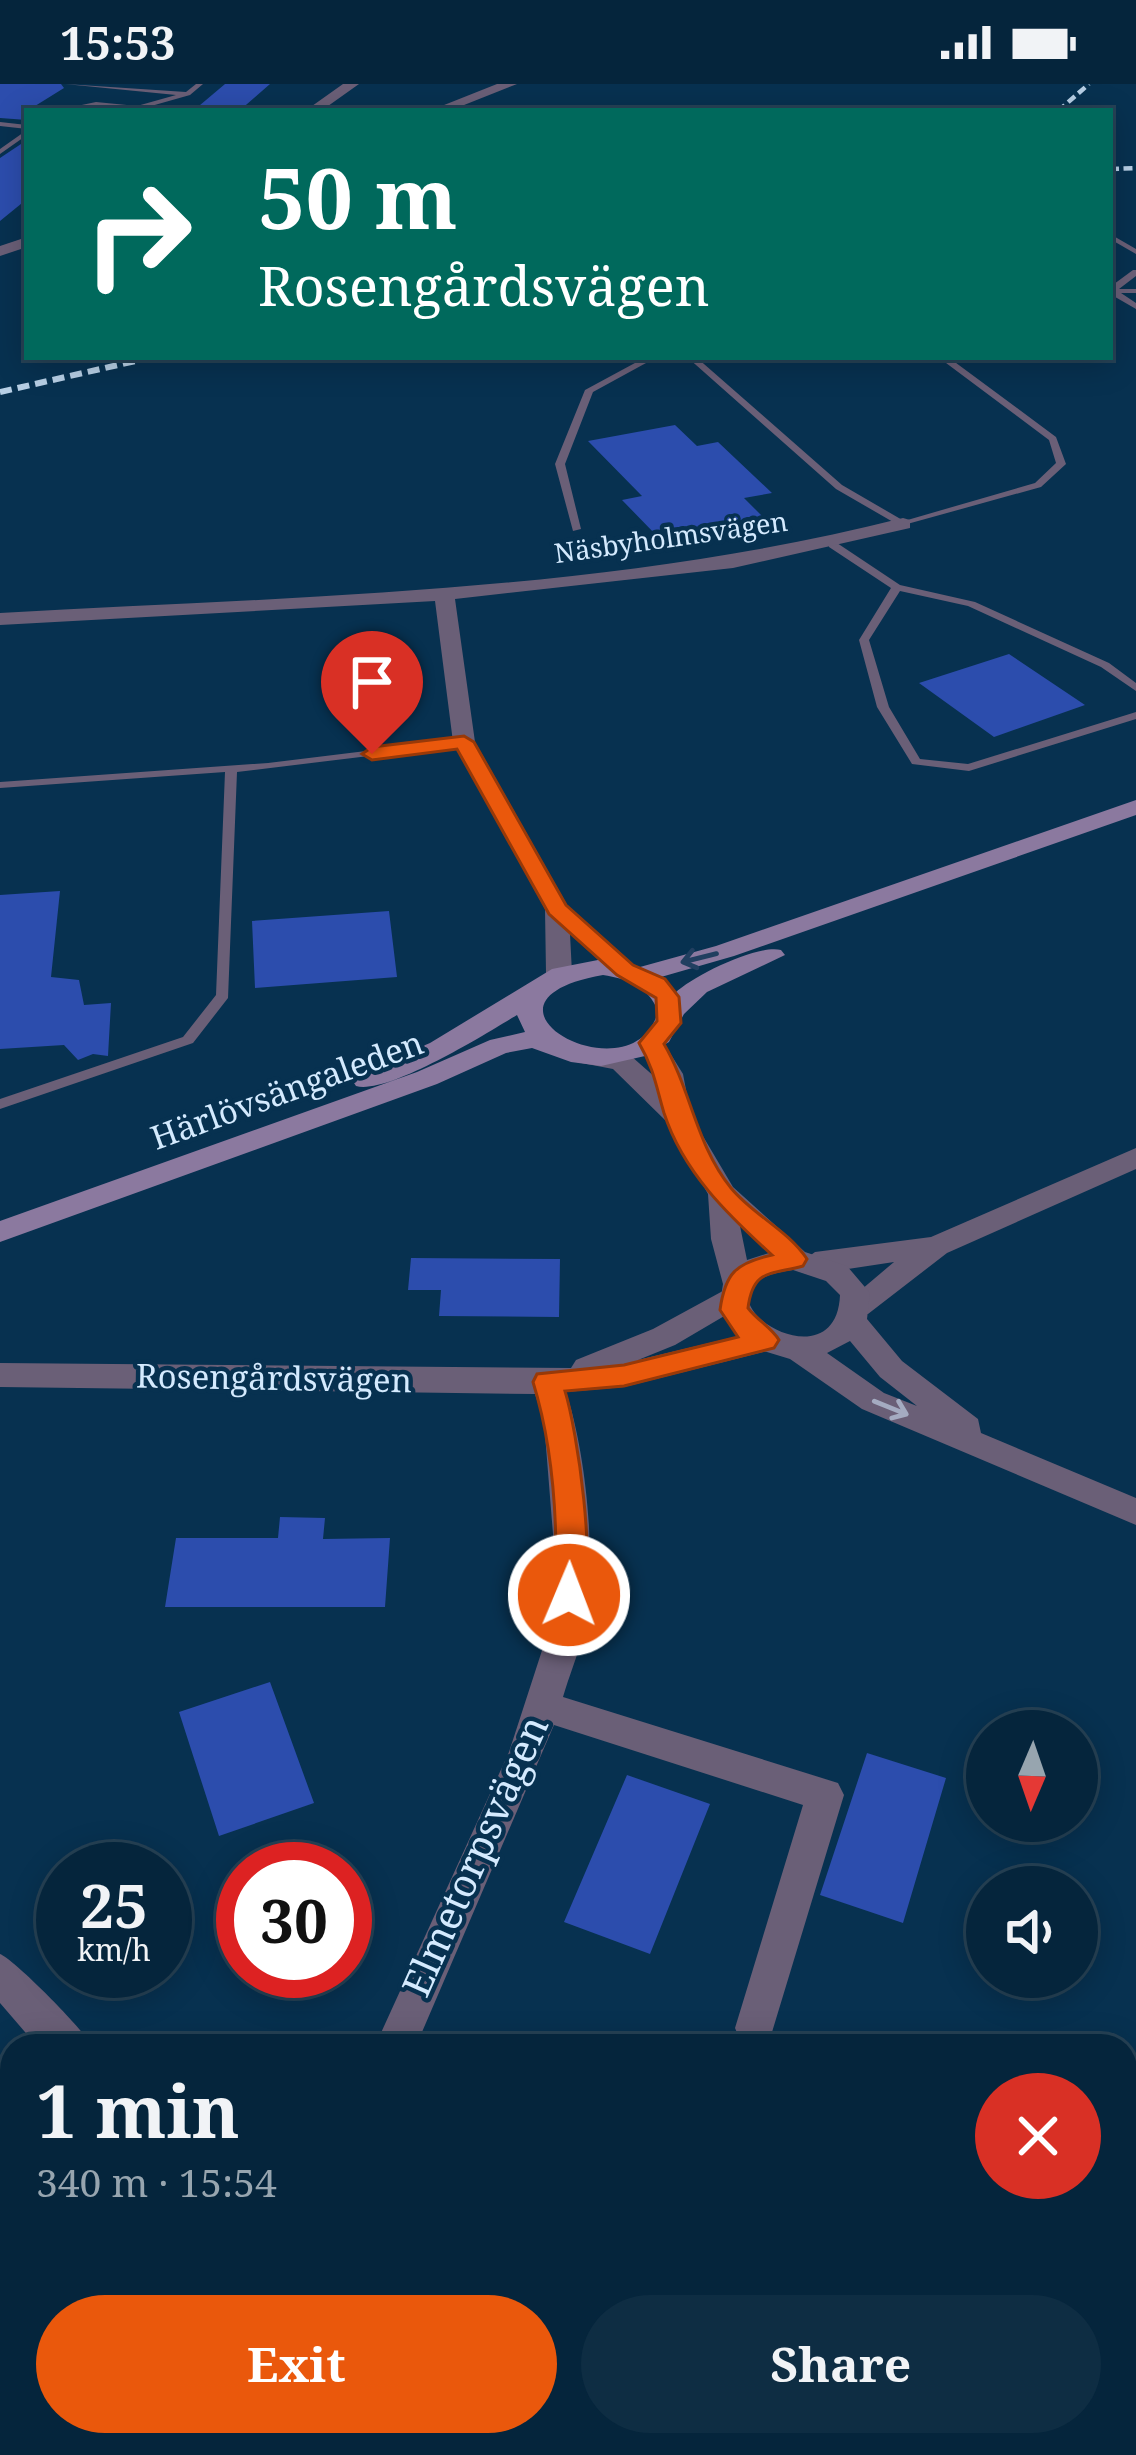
<!DOCTYPE html>
<meta charset="utf-8">
<style>
:root{--surface:#05253c;--page:#0e2d43;--text:#f1f3f6;--muted:#97a5af;--line:#264256;--accent:#ea580c}
body{margin:0;font-family:"Noto Serif",serif;background:var(--page);color:var(--text);height:100vh;display:flex;flex-direction:column;font-size:45px;white-space:nowrap}
*{box-sizing:border-box;margin:0}
p{font-size:39px;color:var(--muted)}
.icon{flex:none;width:66px;height:66px;fill:none;stroke:currentColor;stroke-width:2;stroke-linecap:round;stroke-linejoin:round}
.map{position:relative;flex:1;overflow:hidden}
.side{position:absolute;left:0px;top:1950px;width:1137px;height:423px;display:flex;flex-direction:column;background:var(--surface);border-radius:36px 36px 0 0;box-shadow:0 6px 30px #0003,0 0 0 3px var(--line)}
.side>*{flex:none}
.banner{position:absolute;left:24px;top:24px;width:1089px;height:252px;border-radius:0px;box-shadow:0 6px 30px #0003,0 0 0 3px var(--line);background:#00695c;color:#fff;overflow:hidden}
.needle{width:78px;rotate:182deg}
.fabs{position:absolute;left:966px;top:1626px;display:grid;gap:24px}
.fabs a{display:grid;place-items:center;width:132px;height:132px;border-radius:50%;background:var(--surface);box-shadow:0 6px 30px #0003,0 0 0 3px var(--line);font-size:60px}
.speed{position:absolute;left:36px;top:1758px;display:flex;gap:24px;font-size:60px;font-weight:700;text-align:center}
.speed>*{display:grid;place-content:center;width:156px;height:156px;border-radius:50%;background:var(--surface);box-shadow:0 6px 30px #0003,0 0 0 3px var(--line);line-height:1}
.speed small{font-size:30px;font-weight:400}
.speed .limit{border:18px solid #d22;background:#fff;color:#111}
.pin{position:absolute;display:grid;place-items:center;width:102px;height:102px;color:#fff;margin:-123px -51px;border-radius:50% 50% 50% 0;rotate:-45deg;box-shadow:0 0 12px #0007}
.pin .icon{rotate:45deg}
.me{position:absolute;width:132px;margin:-66px;rotate:1deg;stroke-linejoin:round;filter:drop-shadow(0 0 9px #0008)}
.turn{display:flex;align-items:center;gap:42px;height:252px;padding:0 36px;font-size:54px}
.turn .icon{width:156px;height:156px;stroke-width:2.5}
.turn b{display:block;font-size:84px;line-height:102px}
.round{display:grid;place-items:center;flex:none;width:126px;height:126px;border-radius:63px;background:var(--page)}
.head{display:flex;align-items:center;justify-content:space-between;height:204px;padding:0 36px}
h1{font-size:72px;font-weight:700;line-height:90px}
.cta{display:flex;gap:24px;margin-top:auto;padding:24px 36px}
.cta a{flex:1;height:138px;border-radius:72px;background:var(--accent);color:#fff;font-size:48px;font-weight:700;line-height:138px;text-align:center}
.cta a+a{background:var(--page);color:var(--text)}
.status{display:flex;justify-content:space-between;align-items:center;height:84px;padding:0 60px;background:var(--surface);direction:ltr}
.status svg{height:33px;fill:currentColor}
.map>svg:first-child{display:block}
.building{fill:#2c4dad}
.lines{fill:none;stroke-linecap:round;stroke-linejoin:round}
.service{fill:#6a5f77;fill-rule:evenodd}
.minor{fill:#6a5f77;fill-rule:evenodd}
.tertiary{fill:#6a5f77;fill-rule:evenodd}
.secondary{fill:#8b799f;fill-rule:evenodd}
.rail-far1{stroke:#b7cfe5;stroke-width:4.5;stroke-dasharray:9 4.5;stroke-linecap:butt}
.rail{stroke:#b7cfe5;stroke-width:6;stroke-dasharray:12 6;stroke-linecap:butt}
.oneway{stroke:#213f60}
.oneway2{stroke:#a4abc1}
.route{fill:#ea580c;stroke:#983908;stroke-width:3}
.labels{text-anchor:middle;stroke-width:9;stroke-linejoin:round;paint-order:stroke}
.far-street-label{font-size:27px;fill:#d4eafe;stroke:#073150}
.street-label{font-size:33px;fill:#d4eafe;stroke:#073150}
.near-street-label{font-size:39px;fill:#d4eafe;stroke:#073150}
</style>
<div class="status"><b>15:53</b><svg viewBox="0 0 49 12"><path d="M0 12V9h3v3zM5 12V6h3v6zM10 12V3h3v9zM15 12V0h3v12zM26 1h20v11H26zM47 4h2v5h-2z"/></svg></div>
<div class="map">
<svg width="1136" height="2371" viewBox="0 0 1136 2371">
<rect width="100%" height="100%" fill="#073150"/>
<path class="building" d="M0,0H61L64,4L27,27V36L0,34Z
M225,0H270L239,27H193Z
M27,56V115L0,137V74Z
M675,341L697,362L718,358L772,409L744,414L762,432L657,452L622,416L642,412L588,357Z
M1009,570L1085,621L994,653L919,599Z
M60,807L51,893L79,896L84,921L111,919L108,972L93,970L78,976L64,961L0,965V811Z
M389,827L397,893L255,904L252,837Z
M411,1174L560,1175L559,1233L439,1232L441,1206H408Z
M280,1433L325,1434L323,1455L390,1454L385,1523H165L176,1454H278Z
M270,1598L314,1719L219,1752L179,1628Z
M867,1669L946,1694L903,1839L820,1811Z
M627,1691L710,1720L650,1870L564,1838Z"/>
<g class="lines">
<path class="service" d="M65,0L186,8L196,0H203L190,11L137,26L96,22L53,27L96,18L137,22L176,11Z
M0,38L27,41V45L0,42Z
M27,46V51L0,70V65Z
M1110,150L1136,165V170L1110,155Z
M1133,186H1136V192L1119,205H1136V209H1121L1136,219V225L1110,210V203Z
M646,273H657L593,308L565,380L581,445L573,447L555,380L585,306Z
M687,273H696L842,401L904,437L1035,399L1056,379L1049,356L938,273H948L1056,353L1066,380L1041,403L900,442L836,405Z
M829,459H837L900,501L975,518L1109,579L1136,599V607L1101,583L968,522L900,507L869,556L889,623L920,675L968,680L1136,628V635L969,687L912,680L877,623L859,556L891,504L829,463Z
M464,655L470,658L468,660L237,688L228,914L193,959L0,1025V1015L183,953L216,911L225,688L0,704V698L268,679Z"/>
<path class="minor" d="M903,434L910,436V444L733,484L455,515L475,658L567,821L638,886L625,894L616,892L570,850L572,889L559,897L546,889L545,825L453,658L435,517L0,541V529C302,512 608,509 903,434Z
M1136,1064V1085L947,1169L868,1230H846L842,1222L894,1178L815,1190L800,1179L815,1168L931,1153Z
M732,1202L743,1205L747,1213L743,1221L675,1261L638,1276L764,1246L775,1249L780,1257L775,1265L624,1303L566,1308C587,1372 598,1484 583,1550C578,1571 569,1592 563,1613L838,1699L844,1711L769,1958L759,1962L741,1958L735,1944L803,1721L554,1641L416,1962H375L509,1668L548,1548L555,1475L544,1338L535,1310L0,1303V1279L571,1284L576,1276L653,1245Z
M0,1870C15,1876 86,1948 92,1962H37L0,1919Z
M12,2344V2361H50L48,2371H2Z
M331,2361H377L378,2371H332Z"/>
<path class="tertiary" d="M343,0H359L321,27H305Z
M497,0H517L449,27H429Z
M27,153V163L0,172V162Z
M651,951L660,953L683,990L691,1032L733,1103L805,1168L847,1182L870,1209L867,1235L902,1277L978,1335L981,1349L1136,1414V1441L862,1325L790,1275L747,1262L719,1225L723,1200L711,1155L708,1110L666,1037L613,985L571,977L568,971L581,962L631,972L656,994L638,959ZM740,1142L769,1169L747,1176ZM793,1186L826,1197L840,1211C836,1311 671,1201 793,1186ZM850,1257L880,1293L917,1322L884,1309L827,1269Z"/>
<path class="secondary" d="M1136,716V731L734,872L661,893L675,909C693,892 757,860 781,866L785,871L707,908L684,930L669,958L645,972L601,982L571,978L532,964L506,969L437,1000L0,1158V1137L417,988L490,956L525,948L517,931C487,949 388,1011 356,1002L352,996L356,990L430,959L552,885L603,875L640,883L716,862ZM603,891C628,895 648,902 658,927C635,1018 450,918 603,891Z"/>
<path class="rail-far1" d="M1058,27L1089,0
M1110,85L1136,84"/>
<path class="rail" d="M0,308L153,273"/>
</g>
<defs><path id="oneway-shaft" d="M-6 0H5M1.5-3L5.5 0L1.5 3" fill="none" stroke-width="1.6" stroke-linecap="round" stroke-linejoin="round" transform="scale(3)"/></defs>
<use class="oneway" href="#oneway-shaft" transform="translate(699 874) rotate(166)"/>
<use class="oneway2" href="#oneway-shaft" transform="translate(891 1324) rotate(22)"/>
<path class="route" d="M464,652L474,658L566,821L633,881L665,895L679,913L681,939L664,960C691,1006 696,1061 731,1104C753,1131 788,1146 807,1175L803,1182C770,1191 753,1185 748,1224C757,1236 772,1244 779,1256L774,1264L624,1302L565,1307C577,1346 598,1485 580,1520L569,1524L558,1520C550,1506 556,1491 556,1474C556,1416 550,1353 533,1298L537,1290L624,1281L738,1253L720,1226C725,1189 736,1179 772,1171C728,1131 683,1088 664,1029C656,1002 654,985 639,959L657,937L656,914L617,891L549,830L457,665L372,676L362,670L372,663Z"/>
<g class="labels">
<g class="far-street-label">
<text transform="translate(671 454) rotate(-8)" y="9">Näsbyholmsvägen</text>
</g>
<g class="street-label">
<text transform="translate(287 1006) rotate(-20)" y="12">Härlövsängaleden</text>
<text transform="translate(274 1294) rotate(1)" y="12">Rosengårdsvägen</text>
</g>
<g class="near-street-label">
<text transform="translate(475 1772) rotate(-66)" y="14">Elmetorpsvägen</text>
</g>
</g>
</svg>
<div class="fabs">
<a><svg class="needle" viewBox="-14 -14 28 28"><path d="M0-13l5 13h-10z" fill="#e53935"/><path d="M0 13l5-13h-10z" fill="#97a5af"/></svg></a>
<a><svg class="icon" aria-label="sound" viewBox="0 0 24 24"><path d="M4 9h4l5-4v14l-5-4H4zM17 9q2 3 0 6"/></svg></a>
</div>
<div class="speed"><div>25<small>km/h</small></div><div class="limit">30</div></div>
<div class="pin" style="left:372px;top:670px;background:#d93025"><svg class="icon" aria-label="arrive" viewBox="0 0 24 24"><path d="M6 21V4h12l-3 4 3 4H6"/></svg></div>
<svg class="me" style="left:569px;top:1511px" viewBox="-20 -20 40 40"><circle r="17" fill="#ea580c" stroke="#fff" stroke-width="3"/><path d="M0-11L8 9 0 5-8 9z" fill="#fff"/></svg>
<div class="banner">
<div class="turn"><svg class="icon" aria-label="right" viewBox="0 0 24 24"><path d="M7 20v-9h11M14 6l5 5-5 5"/></svg><div><b>50 m</b>Rosengårdsvägen</div></div>
</div>
<section class="side">
<div class="head"><div><h1>1 min</h1><p>340 m · 15:54</p></div><a class="round" style="background:#d93025;color:#fff"><svg class="icon" aria-label="close" viewBox="0 0 24 24"><path d="M6 6l12 12M18 6L6 18"/></svg></a></div>
<div class="cta"><a>Exit</a><a>Share</a></div>
</section>
</div>
